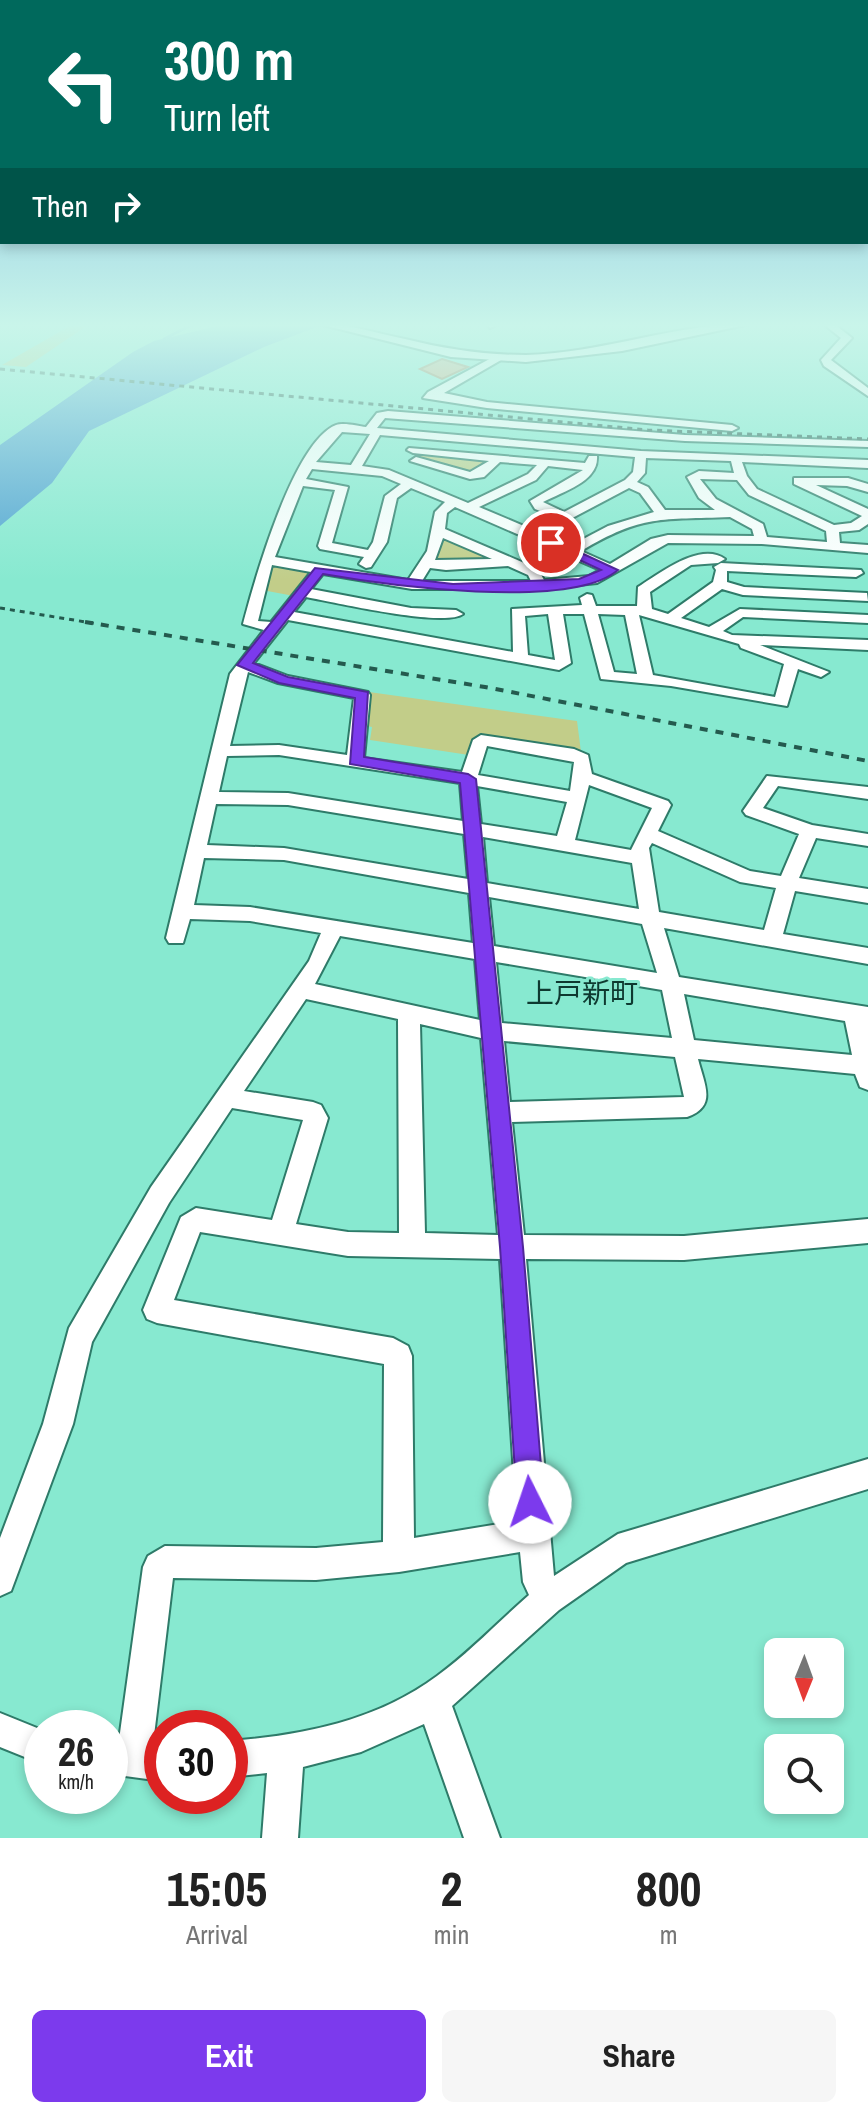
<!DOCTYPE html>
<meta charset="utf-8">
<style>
:root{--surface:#fff;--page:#f6f6f6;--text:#222;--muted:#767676;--accent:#7c3aed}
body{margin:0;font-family:"Archivo Narrow","Noto Sans JP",sans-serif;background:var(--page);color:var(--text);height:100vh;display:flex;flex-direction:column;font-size:30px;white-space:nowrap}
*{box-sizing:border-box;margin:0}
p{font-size:26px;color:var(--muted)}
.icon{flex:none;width:44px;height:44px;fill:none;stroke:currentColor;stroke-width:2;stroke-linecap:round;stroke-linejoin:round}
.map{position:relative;height:1838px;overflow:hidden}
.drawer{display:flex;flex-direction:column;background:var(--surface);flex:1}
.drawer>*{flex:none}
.top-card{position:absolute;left:0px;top:0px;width:868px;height:244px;box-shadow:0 4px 12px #0003;background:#00695c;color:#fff;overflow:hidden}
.needle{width:52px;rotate:181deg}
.controls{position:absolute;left:764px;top:1638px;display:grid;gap:16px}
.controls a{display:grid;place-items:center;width:80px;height:80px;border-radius:12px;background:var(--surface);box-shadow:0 4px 12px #0003;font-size:40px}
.speed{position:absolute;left:24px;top:1710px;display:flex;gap:16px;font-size:40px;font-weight:700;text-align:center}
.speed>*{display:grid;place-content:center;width:104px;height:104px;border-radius:50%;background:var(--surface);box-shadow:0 4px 12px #0003;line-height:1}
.speed small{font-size:20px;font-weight:400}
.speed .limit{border:12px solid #d22;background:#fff;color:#111}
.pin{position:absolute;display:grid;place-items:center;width:68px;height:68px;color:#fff;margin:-34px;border:4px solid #fff;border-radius:50%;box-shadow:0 2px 8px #0007}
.me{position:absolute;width:88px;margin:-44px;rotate:356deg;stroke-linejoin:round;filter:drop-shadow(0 0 6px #0008)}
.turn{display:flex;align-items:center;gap:28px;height:168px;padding:0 32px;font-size:36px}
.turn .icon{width:104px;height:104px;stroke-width:2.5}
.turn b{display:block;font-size:56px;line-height:68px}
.then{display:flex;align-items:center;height:76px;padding:0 32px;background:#0003;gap:16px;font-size:30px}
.eta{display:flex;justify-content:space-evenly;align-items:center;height:136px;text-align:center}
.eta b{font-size:48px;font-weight:800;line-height:56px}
.cta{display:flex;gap:16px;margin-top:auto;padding:16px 32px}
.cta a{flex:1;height:92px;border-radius:12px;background:var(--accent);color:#fff;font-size:32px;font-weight:800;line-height:92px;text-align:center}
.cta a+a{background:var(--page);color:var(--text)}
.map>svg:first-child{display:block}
.green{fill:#c2cd89}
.water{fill:#53a4d2}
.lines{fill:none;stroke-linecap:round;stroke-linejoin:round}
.stream{stroke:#53a4d2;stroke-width:3}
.building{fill:#e09e70;stroke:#ae6f42;stroke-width:2}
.minor-casing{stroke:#2e7b69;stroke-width:4}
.major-casing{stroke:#2e7b69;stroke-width:4}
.minor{fill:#fff;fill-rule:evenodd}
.major{fill:#fff;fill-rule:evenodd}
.rail-far1{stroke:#245a4e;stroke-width:3;stroke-dasharray:5 5;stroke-linecap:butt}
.rail{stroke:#245a4e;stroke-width:4;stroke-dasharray:8 8;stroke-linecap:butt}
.route{fill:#7c3aed;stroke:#51269a;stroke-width:2}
.labels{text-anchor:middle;stroke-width:6;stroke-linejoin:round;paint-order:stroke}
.quarter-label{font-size:28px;fill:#0e3930;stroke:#87e9d0}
</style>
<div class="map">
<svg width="868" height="1838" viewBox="0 0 868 1838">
<rect width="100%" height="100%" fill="#87e9d0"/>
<path class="green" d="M75,323H91L26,367L2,365Z
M417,453L490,460L473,475L414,458Z
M445,538L490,555L493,560L435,562Z
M271,564L311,573L294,596L262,590Z
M369,692L577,721L581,752L476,737L469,755L370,740L372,727L366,726Z"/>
<path class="water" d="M230,323H327L264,347L89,431L52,483L0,526V445L133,352L154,341Z"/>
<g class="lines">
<path class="stream" d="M164,339L195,323"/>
</g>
<path class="building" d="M442,359L468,367L442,379L420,369Z"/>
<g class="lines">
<defs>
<path id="minor" d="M486,323H501L490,328Z
M822,323H833L852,338L831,360L868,388V396L824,366L821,360L841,338Z
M497,355L501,360L444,393L487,402L732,425L738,428L732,431L487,408L423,398L428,392Z
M388,411L685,435L868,441V447L685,441L385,418L377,428L641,451L868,460V468L742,462L747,476L757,489L834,525L851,523L862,516L794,484V478H848L868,484V492L847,486L816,485L868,509V524L859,530L839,532L840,543L868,545V553L762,544L668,543L597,583L540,589H412L323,574L311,589L411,608L456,610L463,614C445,628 333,602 306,597L294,612L513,652L512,609L582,605L580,598L587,594L592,595L596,606H637L638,587C659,574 700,541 725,559L718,563L691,565L650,592L652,609L668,614L713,582L716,570L714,567L721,563L861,570L863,573L856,577L727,571V582L744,587L867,593L868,601L743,595L722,589L681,618L709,627L740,609L868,615V623L743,617L723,631L732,635L868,640V650L760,645L829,672L821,677L798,669L787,706L671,686L601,679L584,614H563L571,663L559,670L288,620L254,663L288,676L368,692L370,695L364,758L462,772L473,740L481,735L574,749L588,755L592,774L668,801L671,805L658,831L750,871L781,876L799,834L746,815L743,811L767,776L868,787V799L778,786L763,808L812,825L868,834V846L816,838L799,878L868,889V903L795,891L783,934L868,948V964L664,928L679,977L868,1007V1090L860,1087L855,1074L698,1059C704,1084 718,1106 687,1117L512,1122L524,1235L684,1236L868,1219V1243L684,1260L526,1259L554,1576L618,1534L868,1459V1489L626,1563L559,1610L452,1706L500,1838H464L424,1724L361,1752L303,1767L298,1838H262L267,1773L230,1777V1741C304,1735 376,1721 437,1676C470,1652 498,1622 529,1595L523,1582L520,1552L399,1572L316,1580L173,1578L153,1744L162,1745V1781L110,1774V1738L119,1740L143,1567L148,1556L165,1546L316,1548L383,1542L384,1364L157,1323L147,1319L143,1310L181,1217L196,1208L272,1220L303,1120L232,1108L169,1203L92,1342L73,1424L11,1591L0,1596V1538L43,1424L69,1328L151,1187L309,961L321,933L250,921L190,919L183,943H169L166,938L230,674L264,630L243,624C254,582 293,442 336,425C344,422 358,426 366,427L377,413ZM342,432L370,434L351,465L316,462ZM380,435L635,457L633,472L625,480L564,512L543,502C565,491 599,481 597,456H589L585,463L409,448L407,450L413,453L489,461L470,472L416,457L410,461L470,479L484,477L500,462L537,465L528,474L468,503L389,470L362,466ZM646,458L731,461L734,473L699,471L687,477L699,498L715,510H665L648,487L637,482L645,473ZM548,466L583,470L530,501L535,509L555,517L531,529L479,507L536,480ZM312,469L382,476L401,484L385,496L373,542L368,550L332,543L348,487L306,479ZM700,479L737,480L749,495L826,531L827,542L767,537L763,524L716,499ZM303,486L335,490L318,546L320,549L364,557L359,564L366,568L371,567L387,542L397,498L411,488L445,502L435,512L427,551L408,580L275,557ZM629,488L640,493L654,512L608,526L570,546L542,534ZM455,507L600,570L589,576L544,580L538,569L445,529L447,513ZM730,517L752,529L754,536L668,535L651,539L610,564L581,551C643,514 661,520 730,517ZM443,538L492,559L435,560ZM272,565L311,572L271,622L258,621ZM508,566L528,575L531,581H422L430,568L446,570ZM548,614L555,660L528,655L525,616ZM598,614L625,615L637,674L614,672ZM639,615L739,644L741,648L784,664L775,697L653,675ZM248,672L278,683L354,698L347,755L279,745L230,746ZM487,746L574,762L570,791L478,775ZM279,755L460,783L463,821L288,793L219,792L227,756ZM589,785L652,808L631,850L575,840ZM477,786L567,802L557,836L481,824ZM216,804L288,805L464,834L468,879L284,848L207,845ZM483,837L632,863L639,909L487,883ZM652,843L740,882L776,888L764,930L659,912L649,848ZM204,858L284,860L469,893L473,943L250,907L194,905ZM489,897L642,924L657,973L494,946ZM340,936L475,959L480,1020L315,984ZM496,962L662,990L672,1038L502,1023ZM684,994L845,1021L852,1055L694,1040ZM306,999L398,1019L399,1233L348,1232L296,1224L328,1118L321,1105L313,1102L244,1091ZM420,1024L481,1038L498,1235L425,1233ZM504,1041L675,1057L684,1097L510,1102ZM200,1232L348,1256L500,1259L517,1521L414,1538L412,1356L408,1346L393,1338L174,1300Z
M0,1713L42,1730V1764L0,1747Z"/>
<path id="major" d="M315,323C346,323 375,333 405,339C445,349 485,355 526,355C603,353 678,323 755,323L622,351L526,362L451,357Z"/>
</defs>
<use href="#minor" class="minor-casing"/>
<use href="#major" class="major-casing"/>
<use href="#minor" class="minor"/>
<use href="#major" class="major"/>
<path class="rail-far1" d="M0,369L648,430L868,439
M0,608L98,624"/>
<path class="rail" d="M85,622L485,687L868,761"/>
</g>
<linearGradient id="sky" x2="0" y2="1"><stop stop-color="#6caedf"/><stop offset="0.56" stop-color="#c9f5ea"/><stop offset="1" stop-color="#c9f5ea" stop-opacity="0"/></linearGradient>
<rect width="868" height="581" fill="url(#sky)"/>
<path class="route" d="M551,539L618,570C570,611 385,585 323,574L253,663L288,677L368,692L364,757L468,774L476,779L523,1247L544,1502L540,1512L530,1516L521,1512L517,1502L500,1247L460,783L350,764L355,698L279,683L237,665L315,568L453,584L579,579L601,570L547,545L545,543Z"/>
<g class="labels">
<g class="quarter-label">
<text x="582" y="1003">上戸新町</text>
</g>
</g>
</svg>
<div class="controls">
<a><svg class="needle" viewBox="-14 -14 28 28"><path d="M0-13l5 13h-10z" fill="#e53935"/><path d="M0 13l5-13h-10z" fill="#767676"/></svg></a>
<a><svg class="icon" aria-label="search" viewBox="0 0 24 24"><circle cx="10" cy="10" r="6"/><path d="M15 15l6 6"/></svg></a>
</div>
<div class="speed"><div>26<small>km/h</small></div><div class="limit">30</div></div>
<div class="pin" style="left:551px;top:543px;background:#d93025"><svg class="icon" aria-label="arrive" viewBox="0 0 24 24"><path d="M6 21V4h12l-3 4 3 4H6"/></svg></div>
<svg class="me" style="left:530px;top:1502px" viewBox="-20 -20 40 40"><circle r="19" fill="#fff"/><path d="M0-13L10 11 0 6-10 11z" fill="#7c3aed"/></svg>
<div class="top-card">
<div class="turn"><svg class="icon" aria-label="left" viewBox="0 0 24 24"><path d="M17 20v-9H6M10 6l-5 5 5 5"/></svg><div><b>300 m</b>Turn left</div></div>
<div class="then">Then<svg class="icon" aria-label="right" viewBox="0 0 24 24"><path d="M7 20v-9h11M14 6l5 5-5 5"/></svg></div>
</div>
</div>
<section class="drawer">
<div class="eta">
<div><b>15:05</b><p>Arrival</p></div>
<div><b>2</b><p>min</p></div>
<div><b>800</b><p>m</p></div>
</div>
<div class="cta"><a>Exit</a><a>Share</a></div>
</section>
